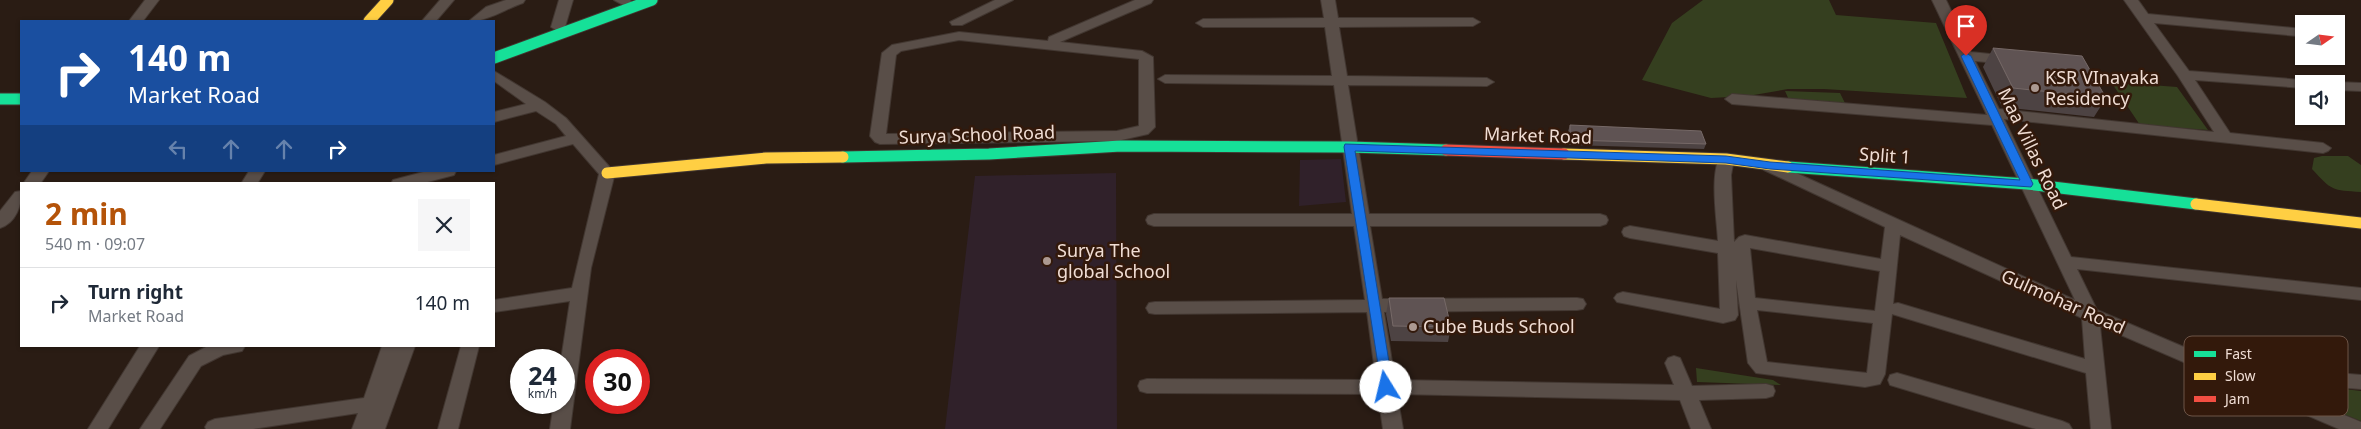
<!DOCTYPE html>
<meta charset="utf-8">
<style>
:root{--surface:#fff;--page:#f6f6f7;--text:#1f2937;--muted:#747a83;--line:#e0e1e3;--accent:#b45309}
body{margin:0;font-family:"Noto Sans",sans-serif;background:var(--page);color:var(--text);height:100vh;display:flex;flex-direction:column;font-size:19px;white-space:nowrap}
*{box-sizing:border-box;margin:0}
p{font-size:16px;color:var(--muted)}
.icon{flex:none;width:28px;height:28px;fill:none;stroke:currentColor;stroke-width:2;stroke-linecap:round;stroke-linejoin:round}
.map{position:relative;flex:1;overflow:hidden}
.sheet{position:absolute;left:20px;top:182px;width:475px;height:165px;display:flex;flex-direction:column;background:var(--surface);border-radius:0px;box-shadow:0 1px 4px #0004}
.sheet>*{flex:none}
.banner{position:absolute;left:20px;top:20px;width:475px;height:152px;border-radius:0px;box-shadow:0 1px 4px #0004;background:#1a4fa0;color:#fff;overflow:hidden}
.needle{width:32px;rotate:76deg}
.fabs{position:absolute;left:2295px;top:15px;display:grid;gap:10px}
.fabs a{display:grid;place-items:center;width:50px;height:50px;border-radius:0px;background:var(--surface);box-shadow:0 1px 4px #0004;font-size:25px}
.speed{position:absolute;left:510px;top:349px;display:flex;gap:10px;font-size:25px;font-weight:700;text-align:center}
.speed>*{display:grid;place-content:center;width:65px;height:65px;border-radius:50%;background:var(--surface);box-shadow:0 1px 4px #0004;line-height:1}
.speed small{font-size:12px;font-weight:400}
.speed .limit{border:8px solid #d22;background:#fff;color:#111}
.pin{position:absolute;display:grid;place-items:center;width:42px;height:42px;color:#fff;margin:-51px -21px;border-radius:50% 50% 50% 0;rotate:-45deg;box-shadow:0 0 5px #0007}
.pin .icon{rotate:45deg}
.me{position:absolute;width:55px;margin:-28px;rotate:351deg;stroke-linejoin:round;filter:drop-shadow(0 0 4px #0008)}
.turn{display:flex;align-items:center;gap:18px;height:105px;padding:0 25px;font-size:22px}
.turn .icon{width:65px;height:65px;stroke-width:2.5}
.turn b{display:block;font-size:35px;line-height:42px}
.lanes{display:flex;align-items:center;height:48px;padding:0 25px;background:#0003;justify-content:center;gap:25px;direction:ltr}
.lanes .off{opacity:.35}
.round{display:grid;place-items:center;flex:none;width:52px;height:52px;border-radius:0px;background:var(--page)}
.summary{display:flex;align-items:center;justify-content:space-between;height:85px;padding:0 25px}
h1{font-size:30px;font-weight:700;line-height:38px;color:var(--accent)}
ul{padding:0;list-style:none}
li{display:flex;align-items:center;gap:15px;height:70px;padding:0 25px;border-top:1px solid var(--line)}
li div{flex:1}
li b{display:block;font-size:19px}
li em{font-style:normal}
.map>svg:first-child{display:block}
.education{fill:#30212a}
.green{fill:#353f1f}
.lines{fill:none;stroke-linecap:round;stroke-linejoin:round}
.street-casing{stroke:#423731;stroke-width:2}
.fast-casing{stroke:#423731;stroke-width:13}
.slow-casing{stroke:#423731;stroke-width:13}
.jam-casing{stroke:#423731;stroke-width:13}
.street{fill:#594e48;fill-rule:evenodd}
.fast{stroke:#16e098;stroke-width:11}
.slow{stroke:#ffcf43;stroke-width:11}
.jam{stroke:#f24e42;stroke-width:11}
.wall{fill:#4d4343}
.building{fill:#5f5353;stroke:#766967}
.route{fill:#1a73e8;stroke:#114b97}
.poi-dot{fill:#ab9991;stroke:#33190b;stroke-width:2}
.labels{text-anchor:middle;stroke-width:5;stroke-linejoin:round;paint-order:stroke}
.poi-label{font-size:18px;fill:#f0ddd4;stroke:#33190b;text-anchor:start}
.street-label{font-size:18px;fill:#f0ddd4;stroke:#33190b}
.key{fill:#33190b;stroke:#6c5447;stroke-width:1}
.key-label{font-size:14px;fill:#f0ddd4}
</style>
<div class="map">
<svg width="2361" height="429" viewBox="0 0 2361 429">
<rect width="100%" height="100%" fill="#2a1c14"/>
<path class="education" d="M1341,159L1346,202L1299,206L1300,160Z
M1116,173L1117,429H945L975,176Z"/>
<path class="green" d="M1703,0H1829L1836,15L1936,23L1967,98L1824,89H1788L1748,96L1711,98L1642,80L1672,23Z
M2111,82L2177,87L2208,130L2140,125Z
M1785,91L1840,93L1845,103L1789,100Z
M2322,156H2348L2361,165V192C2332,190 2332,191 2312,169L2314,158Z
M1696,368L1773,380L1781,385L1697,382Z
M2311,385L2361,391V421L2311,401Z"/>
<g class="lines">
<defs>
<path id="street" d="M145,0H159L143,21H129Z
M440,0H454L436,21H422Z
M506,0H525L523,3C505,9 487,22 469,21L486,7Z
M559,0H573L565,27L558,31L551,27Z
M614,0H630L632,2L625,6Z
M995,0H1013L962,25H952L950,22Z
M1135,0H1153L1151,3L1060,42L1142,51L1153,57L1155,127L1148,134L1117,141L880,144L875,142L870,136L882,53L892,45L959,32L1048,41L1049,37ZM959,40L1139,59V126L1117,131L886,134L896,55L901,51Z
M1321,0H1335L1338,18H1473L1480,22L1473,26L1339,27L1347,76L1487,78L1494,82L1487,86L1348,85L1369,214H1600L1606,216L1608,220L1606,224L1600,226H1370L1382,299L1577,298L1583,299L1586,304L1583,309L1577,310L1384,312L1395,380L1674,385L1665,363L1668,358L1674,356L1680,358L1692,386L1766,384L1773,386L1775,391L1773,396L1766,398L1699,400L1711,429H1691L1680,400L1397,394L1403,429H1383L1378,394L1147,393L1140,391L1138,386L1140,381L1147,379L1376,380L1367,312L1155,314L1149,313L1146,308L1149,303L1155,302L1365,300L1354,226H1154L1148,224L1146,220L1148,216L1154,214H1352L1334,85L1165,83L1158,79L1165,75L1332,76L1325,27H1203L1196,23L1203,19L1324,18Z
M1932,0H1946L1971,52L2009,56L2016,60L2009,64L1975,61L1999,109L2214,132L2178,76L2124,0H2138L2148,14L2303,29V35L2298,36L2154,23L2189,71L2315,81L2317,84H2304V88L2195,80L2230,133L2323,143L2331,148L2328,151L2323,153L2004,119L2071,257L2361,288V300L2077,269L2097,310L2226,365L2231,364L2361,375V389L2262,381L2361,422V429H2339L2100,326L2111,429H2091L2086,373L1892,314L1885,374L1880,384L1865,387L1756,373L1748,363L1736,280L1738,315L1735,320L1723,323L1617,302L1614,298L1617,294L1623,292L1720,309L1718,253L1630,238L1624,236L1622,232L1624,228L1630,226L1718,241C1717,220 1709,173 1721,155H1731L1734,159L1731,175L1734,242L1739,237L1745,235L1881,259L1885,227L1764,170L1762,166L1764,162L1770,161L2075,300L1992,125L1732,104L1725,99L1732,94L1987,115ZM1900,235L2082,318L2085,359L1898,303L1893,304ZM1750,248L1880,271L1875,311L1755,298ZM1757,310L1873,323L1867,373L1767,362Z
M494,71L545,102L566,118L615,173L591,268L570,429H550L554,402H564V360H561L570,301L494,312V300L572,288L599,174L573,144L494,165V155L566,136L556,124L536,111L494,122V112L526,104L494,81Z
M2336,82L2361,83V91L2336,90V84H2330Z
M32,171H49L40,184H23Z
M249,171H265L257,184H241Z
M427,171H456L454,175L420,184H391L393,180Z
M21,191C22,205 16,223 0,228V211L15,192Z
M140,346H159L108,429H88Z
M208,346H245L242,351L223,355L201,366L160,429H140L189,356Z
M382,346H415L385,429H352L358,413L253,429H206L205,427L208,422L215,419L364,398Z
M461,346H479L458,429H438Z
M1897,373L2062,421L2069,424L2072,429H2036L1890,385L1888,380L1890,375Z"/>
<path id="fast" d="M494,58L652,0
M0,99H21
M843,157L989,154L1121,146L1349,147L1446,150
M1788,167L2027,184L2196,204"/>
<path id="slow" d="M369,21L388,0
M1564,154L1726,159L1788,167
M607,173L766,158L843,157
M2196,204L2361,223"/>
<path id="jam" d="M1446,150L1564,154"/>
</defs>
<use href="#street" class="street-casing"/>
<use href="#fast" class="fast-casing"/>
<use href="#slow" class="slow-casing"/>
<use href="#jam" class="jam-casing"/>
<use href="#street" class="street"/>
<use href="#fast" class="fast"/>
<use href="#slow" class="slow"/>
<use href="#jam" class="jam"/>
</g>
<path class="wall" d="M1993,48L2106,98L2094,117L2002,107L1983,67Z
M1570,125L1706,144L1704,149L1569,145L1568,131Z
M1389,298L1451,327L1448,342L1391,341L1386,314Z"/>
<path class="building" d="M1993,48L2082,56L2106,98L2013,88Z
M1570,125L1701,131L1706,144L1570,140Z
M1389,298H1444L1451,327L1393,326Z"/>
<path class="route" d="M1966,53L1971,56L2033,184L2031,187L1770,169L1726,163L1355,151L1393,387L1391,390H1382L1344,147L1345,144L1726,156L1770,162L2020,180L1961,56Z"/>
<g class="poi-dot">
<circle cx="2035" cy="88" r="5"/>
<circle cx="1047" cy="261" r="5"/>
<circle cx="1413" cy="327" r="5"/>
</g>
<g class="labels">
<g class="poi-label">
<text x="2045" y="84">KSR VInayaka<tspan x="2045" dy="21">Residency</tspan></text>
<text x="1057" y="257">Surya The<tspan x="1057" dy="21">global School</tspan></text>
<text x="1423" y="333">Cube Buds School</text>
</g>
<g class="street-label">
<text transform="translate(977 135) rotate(-2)" y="6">Surya School Road</text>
<text transform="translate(1538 136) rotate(2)" y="6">Market Road</text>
<text transform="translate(2032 149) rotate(64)" y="6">Maa Villas Road</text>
<text transform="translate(1885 156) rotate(4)" y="6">Split 1</text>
<text transform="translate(2063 302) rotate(24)" y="6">Gulmohar Road</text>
</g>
</g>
<rect x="2184" y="336" width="164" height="80" rx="8" class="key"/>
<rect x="2194" y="351" width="22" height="6" fill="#16e098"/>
<rect x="2194" y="373" width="22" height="7" fill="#ffcf43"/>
<rect x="2194" y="396" width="22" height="6" fill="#f24e42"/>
<g class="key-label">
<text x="2225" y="359">Fast</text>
<text x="2225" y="381">Slow</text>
<text x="2225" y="404">Jam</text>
</g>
</svg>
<div class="fabs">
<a><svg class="needle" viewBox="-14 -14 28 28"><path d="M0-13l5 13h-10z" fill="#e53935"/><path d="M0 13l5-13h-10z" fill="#747a83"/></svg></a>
<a><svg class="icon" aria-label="sound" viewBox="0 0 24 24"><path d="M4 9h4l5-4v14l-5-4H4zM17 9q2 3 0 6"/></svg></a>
</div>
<div class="speed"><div>24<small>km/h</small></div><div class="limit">30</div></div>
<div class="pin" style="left:1966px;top:56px;background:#d93025"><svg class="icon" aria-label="arrive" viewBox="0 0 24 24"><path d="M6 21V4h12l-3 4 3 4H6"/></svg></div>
<svg class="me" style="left:1386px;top:387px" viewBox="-20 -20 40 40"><circle r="19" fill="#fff"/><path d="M0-13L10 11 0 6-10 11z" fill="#1a73e8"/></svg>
<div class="banner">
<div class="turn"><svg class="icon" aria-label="right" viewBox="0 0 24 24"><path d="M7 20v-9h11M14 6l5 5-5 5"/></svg><div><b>140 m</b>Market Road</div></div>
<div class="lanes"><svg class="icon off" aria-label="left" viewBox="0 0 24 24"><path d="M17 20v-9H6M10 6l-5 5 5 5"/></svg><svg class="icon off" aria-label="ahead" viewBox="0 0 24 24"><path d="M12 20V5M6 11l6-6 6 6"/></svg><svg class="icon off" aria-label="ahead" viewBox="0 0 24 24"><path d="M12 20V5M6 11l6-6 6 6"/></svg><svg class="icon" aria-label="right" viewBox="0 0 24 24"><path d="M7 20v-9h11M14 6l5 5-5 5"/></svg></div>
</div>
<section class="sheet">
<div class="summary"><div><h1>2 min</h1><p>540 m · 09:07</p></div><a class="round"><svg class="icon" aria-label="close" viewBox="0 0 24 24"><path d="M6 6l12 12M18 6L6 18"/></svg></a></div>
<ul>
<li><svg class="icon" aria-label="right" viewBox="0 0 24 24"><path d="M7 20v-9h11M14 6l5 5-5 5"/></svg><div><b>Turn right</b><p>Market Road</p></div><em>140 m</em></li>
</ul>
</section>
</div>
